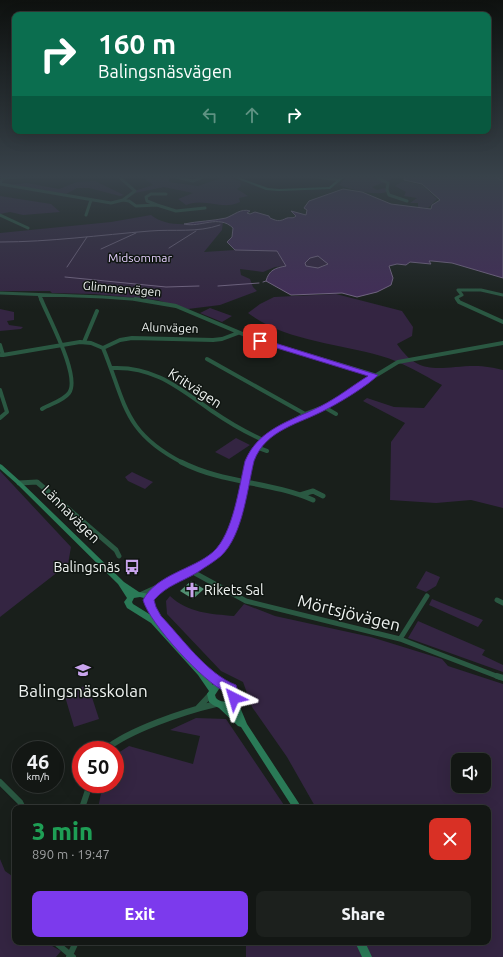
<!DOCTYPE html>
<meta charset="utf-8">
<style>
:root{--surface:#131714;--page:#1c201d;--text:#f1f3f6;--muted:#9d9fa0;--line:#323634;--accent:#7c3aed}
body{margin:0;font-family:Ubuntu,sans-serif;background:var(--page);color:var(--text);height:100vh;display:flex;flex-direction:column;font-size:15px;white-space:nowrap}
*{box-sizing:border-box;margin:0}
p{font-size:13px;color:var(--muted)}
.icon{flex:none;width:22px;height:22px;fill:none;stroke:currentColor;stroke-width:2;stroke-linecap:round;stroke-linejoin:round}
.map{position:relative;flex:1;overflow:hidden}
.panel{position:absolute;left:12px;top:805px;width:479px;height:140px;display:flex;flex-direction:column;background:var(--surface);border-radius:8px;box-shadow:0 4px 16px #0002,0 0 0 1px var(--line)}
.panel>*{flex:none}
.banner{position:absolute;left:12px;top:12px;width:479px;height:122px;border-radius:8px;box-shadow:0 4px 16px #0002,0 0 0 1px var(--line);background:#0b6e4f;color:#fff;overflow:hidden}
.buttons{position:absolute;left:451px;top:753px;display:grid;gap:8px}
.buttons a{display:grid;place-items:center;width:40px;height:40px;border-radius:8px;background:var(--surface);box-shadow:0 4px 16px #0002,0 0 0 1px var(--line);font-size:20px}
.speed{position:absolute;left:12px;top:741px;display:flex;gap:8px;font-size:20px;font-weight:700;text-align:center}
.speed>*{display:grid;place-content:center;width:52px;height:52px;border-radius:50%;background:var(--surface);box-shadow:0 4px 16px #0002,0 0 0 1px var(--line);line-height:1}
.speed small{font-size:10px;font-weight:400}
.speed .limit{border:6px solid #d22;background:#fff;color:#111}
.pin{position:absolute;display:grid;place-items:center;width:34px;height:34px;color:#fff;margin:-17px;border-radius:8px;box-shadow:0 2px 6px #0006}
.me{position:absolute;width:44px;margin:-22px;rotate:320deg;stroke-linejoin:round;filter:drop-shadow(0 0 3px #0008)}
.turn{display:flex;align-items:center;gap:14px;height:84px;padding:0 20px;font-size:18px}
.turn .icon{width:52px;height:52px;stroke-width:2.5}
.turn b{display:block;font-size:28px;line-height:34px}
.lanes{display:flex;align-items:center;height:38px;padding:0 20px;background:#0003;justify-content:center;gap:20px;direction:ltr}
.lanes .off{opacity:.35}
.round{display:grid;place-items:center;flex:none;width:42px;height:42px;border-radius:8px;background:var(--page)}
.summary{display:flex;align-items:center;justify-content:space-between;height:68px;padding:0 20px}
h1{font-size:24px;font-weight:800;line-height:30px;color:#1e9e55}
.button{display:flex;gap:8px;margin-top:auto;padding:8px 20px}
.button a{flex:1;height:46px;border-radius:8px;background:var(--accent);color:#fff;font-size:16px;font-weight:800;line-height:46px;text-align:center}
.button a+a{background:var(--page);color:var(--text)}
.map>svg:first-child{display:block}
.green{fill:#342542;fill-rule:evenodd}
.water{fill:#432c59;stroke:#776887;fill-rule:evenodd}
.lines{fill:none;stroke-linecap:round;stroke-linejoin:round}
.stream{stroke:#776887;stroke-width:1}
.building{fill:#529072}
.street-far3{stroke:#2a5842;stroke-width:3}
.street-far2{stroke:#2a5842;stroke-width:4}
.street-far1{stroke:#2a5842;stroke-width:5}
.street{stroke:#2a5842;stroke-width:6}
.secondary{fill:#2a7a57;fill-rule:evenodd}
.route{fill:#7c3aed;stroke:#51269a}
.labels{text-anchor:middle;stroke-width:3;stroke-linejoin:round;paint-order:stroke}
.far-park-label{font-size:12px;fill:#e3cefc;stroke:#101612}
.far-street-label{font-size:12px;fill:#eff3f1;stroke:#101612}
.street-label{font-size:14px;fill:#eff3f1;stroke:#101612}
.poi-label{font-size:14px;fill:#eff3f1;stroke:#101612;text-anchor:end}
.near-street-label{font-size:17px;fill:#eff3f1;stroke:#101612}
.near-poi-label{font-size:17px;fill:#eff3f1;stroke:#101612}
</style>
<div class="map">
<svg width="503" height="957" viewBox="0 0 503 957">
<rect width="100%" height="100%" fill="#191f1b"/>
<path class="green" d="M141,176H166L169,178V182L198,186L227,176L240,181L241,186L237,189L248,196L239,198L240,202C221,211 206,197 186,205L178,199L193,193L164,187L135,193L137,190L153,185Z
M351,176H399L372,187L377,190L385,188L387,192C373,196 353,190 339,185L346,177Z
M95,181L124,195L120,196L89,188H77L66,194L8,185L27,183L59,189L77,182Z
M403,181L422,185L437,199L428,208L418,207V203H410L417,198L404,196L406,192L395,186Z
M0,196L51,204L60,212L23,215L10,212L0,214Z
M151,215C171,231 200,221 223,222L222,230L204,252L235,250L277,251L286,266L275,267L263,272L240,269L241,275L250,279L253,287L257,291L220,305L188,309L157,300L94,294L52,293L50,291H0V233L111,222Z
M318,256L328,263L318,268L306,266L305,263L310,258Z
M336,294L402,311L413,327L412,336L397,344C420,378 441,366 475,366C484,366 495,368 503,370V508L471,500L436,503L390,500L391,442L405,423L363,401L367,398L394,407L424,408L442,385C423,375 403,362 381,356C337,343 285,341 248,313L260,304L274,297Z
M210,308L232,316L222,322L200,313Z
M0,309L14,312V320L7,321L9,325L23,327L21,329L0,331Z
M236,438L250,445L229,459L215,452Z
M0,471L71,547L68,564L0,617Z
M132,472L153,482L145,489L128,481L125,477Z
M426,571L440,577L436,586L426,592L416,588Z
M170,596C188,613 211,614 234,616L244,604L275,616L371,637L442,659L448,666L503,684V957H246V942H488V808H316L287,757L252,707L243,682L221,671L167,614L166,601ZM458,760H484V786H458Z
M432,599L483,620L478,627L429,605Z
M418,621L485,650L482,655L503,665V672L408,638Z
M88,685L99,719L74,727L64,693Z
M196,718L226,719L286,808H98L103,784H115V755L129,746L193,764L200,736L170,730Z
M0,859L5,871L15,878V942H45L61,951L56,957H0Z"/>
<path class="water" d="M405,176H494L503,181V278L452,263L432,261H429L431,264L410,262L406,265L397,264L389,266L393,278L391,285L377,292L357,297L342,293L291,295L266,281C269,270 275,268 286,266L277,251L235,250L227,242L232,237L233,228C219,214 200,228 184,224C198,221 213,221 226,218C234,215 241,208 250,211L247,213L250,214L255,212L269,216L270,218C279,222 280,221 287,218C291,217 293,219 296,216L291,211L306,215L307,210L304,208L309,201L343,189L362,192L391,204L431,209L432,205L440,200L422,184L404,180ZM318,256L328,264L318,268L306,266L305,263L310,258Z"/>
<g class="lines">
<path class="stream" d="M0,242C50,242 100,235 150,231C174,229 197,233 220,225
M169,248L196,231
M101,249L136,233
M67,267L87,237
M65,277L166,287L199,286
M263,282L266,281
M218,286L259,283"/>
</g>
<path class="building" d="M191,581L204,589L193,599L180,591Z"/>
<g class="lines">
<path class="street-far3" d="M172,176L193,181L205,176
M309,176L339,180
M374,176L388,183L387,190L389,195L407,201
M0,182L3,178L42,176
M0,184L111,203L123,200L135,191L118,176
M123,200L129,201L136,206L157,205L147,201L146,197L151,194H166
M157,205L176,211L205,208
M0,215L28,228
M86,215L91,200
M0,293L103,297L145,300
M39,295L41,300
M458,300L456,298L462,295L458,290H481L503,295"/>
<path class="street-far2" d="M41,299C48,317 81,377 69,393C63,401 50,404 42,409
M135,299L176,306L257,340L374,375
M457,299L459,302L503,322
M84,342L97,311
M0,345L3,355H1
M103,348L120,340L132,338L213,340L222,339L238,333
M3,355L80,342L91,343L103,348C126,404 123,432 183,463
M207,359L305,414
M112,368C154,366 179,388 212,411C228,422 245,432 263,440
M0,390L7,412L0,418
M324,407L336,414
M256,447L267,451
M250,463L253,453L270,434L305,414L324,407L398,362L503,343"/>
<path class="street-far1" d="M181,462C224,484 269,481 313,500
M19,483L37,482L116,550L119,556
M300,495L313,491L323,496
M191,571L246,601L400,639L499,677
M142,594C166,582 210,567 226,544C239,526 245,485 251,462
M149,600L156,591L167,584
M497,600L503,603
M400,639L427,596"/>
<path class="street" d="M497,676L503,678
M198,708L211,694
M105,750C128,730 186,711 216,704
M0,782L20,802L23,808
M82,808L90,784
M55,942L73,957
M69,957L76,942"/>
<path class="secondary" d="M230,176H235L268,188L279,189L329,187L342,176H346L330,189L279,191L266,190Z
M0,464L2,465L21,482L124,582L139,592L149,594L154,607L161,616C183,641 205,672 236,688L238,695L237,700L247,724L302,808H293L241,727L238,726L219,708L213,705L209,702L207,694L209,691L198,675L151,623L127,608L124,602L127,598L118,584L17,484L0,469ZM140,597L144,598L147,608L154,617L133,604L132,602L134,598ZM208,678L216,684L213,685ZM222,688L230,692V698C226,703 220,702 216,698L215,695L219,689ZM231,706L234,712L229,707Z
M355,942H365L372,957H362Z"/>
</g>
<linearGradient id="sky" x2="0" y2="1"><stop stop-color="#0e110f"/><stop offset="0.57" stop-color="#38424a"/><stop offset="1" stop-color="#38424a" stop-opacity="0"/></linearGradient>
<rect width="503" height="310" fill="url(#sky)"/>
<path class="route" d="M257,339H262L378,375C369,385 339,403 327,409C300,424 266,429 254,461C247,490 243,535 221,556C214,562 205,567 198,572C182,582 167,585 154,600L156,607L161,616C182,638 207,674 236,685L240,698L238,702L234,703L230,702L226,692C204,683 149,623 143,600C157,574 192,570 213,552C233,534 239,487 245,461C259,428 291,421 321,406C337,398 352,386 368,376L257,342Z"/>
<defs>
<symbol id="bus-bare" viewBox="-9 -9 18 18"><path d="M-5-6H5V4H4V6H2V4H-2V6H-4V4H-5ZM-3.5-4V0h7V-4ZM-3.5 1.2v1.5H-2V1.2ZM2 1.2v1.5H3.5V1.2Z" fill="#c9a5ee" stroke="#101612" stroke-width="2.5" paint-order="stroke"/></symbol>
<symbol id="church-bare" viewBox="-9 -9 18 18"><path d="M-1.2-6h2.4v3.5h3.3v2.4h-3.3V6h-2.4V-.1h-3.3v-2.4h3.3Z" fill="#c9a5ee" stroke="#101612" stroke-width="2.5" paint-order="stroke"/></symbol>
<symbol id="school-bare" viewBox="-9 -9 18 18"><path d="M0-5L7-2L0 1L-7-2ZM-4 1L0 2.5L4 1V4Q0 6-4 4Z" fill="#c9a5ee" stroke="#101612" stroke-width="2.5" paint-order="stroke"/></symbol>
</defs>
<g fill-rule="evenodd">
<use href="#bus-bare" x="121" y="556" width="22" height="22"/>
<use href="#church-bare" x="181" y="579" width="22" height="22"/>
<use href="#school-bare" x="72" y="659" width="22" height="22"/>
</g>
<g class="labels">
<g class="far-park-label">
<text x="140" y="262">Midsommar</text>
</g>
<g class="far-street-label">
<text transform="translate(122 289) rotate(5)" y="4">Glimmervägen</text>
<text transform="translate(170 328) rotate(2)" y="4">Alunvägen</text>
</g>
<g class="street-label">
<text transform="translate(195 388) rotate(33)" y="5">Kritvägen</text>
<text transform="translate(71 514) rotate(45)" y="5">Lännavägen</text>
</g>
<g class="poi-label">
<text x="120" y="572">Balingsnäs</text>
<text x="204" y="595" text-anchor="start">Rikets Sal</text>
</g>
<g class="near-street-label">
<text transform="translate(349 613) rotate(14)" y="6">Mörtsjövägen</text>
</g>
<g class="near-poi-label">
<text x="83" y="697">Balingsnässkolan</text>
</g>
</g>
</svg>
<div class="buttons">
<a><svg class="icon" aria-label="sound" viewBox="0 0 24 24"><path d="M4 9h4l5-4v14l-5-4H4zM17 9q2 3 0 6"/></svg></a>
</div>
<div class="speed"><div>46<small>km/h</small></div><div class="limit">50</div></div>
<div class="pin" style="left:260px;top:341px;background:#d93025"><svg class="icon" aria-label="arrive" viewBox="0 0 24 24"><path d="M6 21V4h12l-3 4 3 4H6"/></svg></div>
<svg class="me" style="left:234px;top:698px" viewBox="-20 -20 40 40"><path d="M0-17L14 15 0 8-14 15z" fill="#7c3aed" stroke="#fff" stroke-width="4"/></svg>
<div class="banner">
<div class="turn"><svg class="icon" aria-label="right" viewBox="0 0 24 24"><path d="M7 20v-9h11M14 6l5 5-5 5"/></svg><div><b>160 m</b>Balingsnäsvägen</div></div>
<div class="lanes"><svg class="icon off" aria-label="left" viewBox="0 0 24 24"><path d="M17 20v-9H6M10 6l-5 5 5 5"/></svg><svg class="icon off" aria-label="ahead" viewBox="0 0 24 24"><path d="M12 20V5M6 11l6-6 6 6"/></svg><svg class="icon" aria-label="right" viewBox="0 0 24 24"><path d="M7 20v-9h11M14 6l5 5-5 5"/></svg></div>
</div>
<section class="panel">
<div class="summary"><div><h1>3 min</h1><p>890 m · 19:47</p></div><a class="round" style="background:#d93025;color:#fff"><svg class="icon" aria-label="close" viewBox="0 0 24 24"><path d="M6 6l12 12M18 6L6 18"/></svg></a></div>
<div class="button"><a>Exit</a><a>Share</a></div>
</section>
</div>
